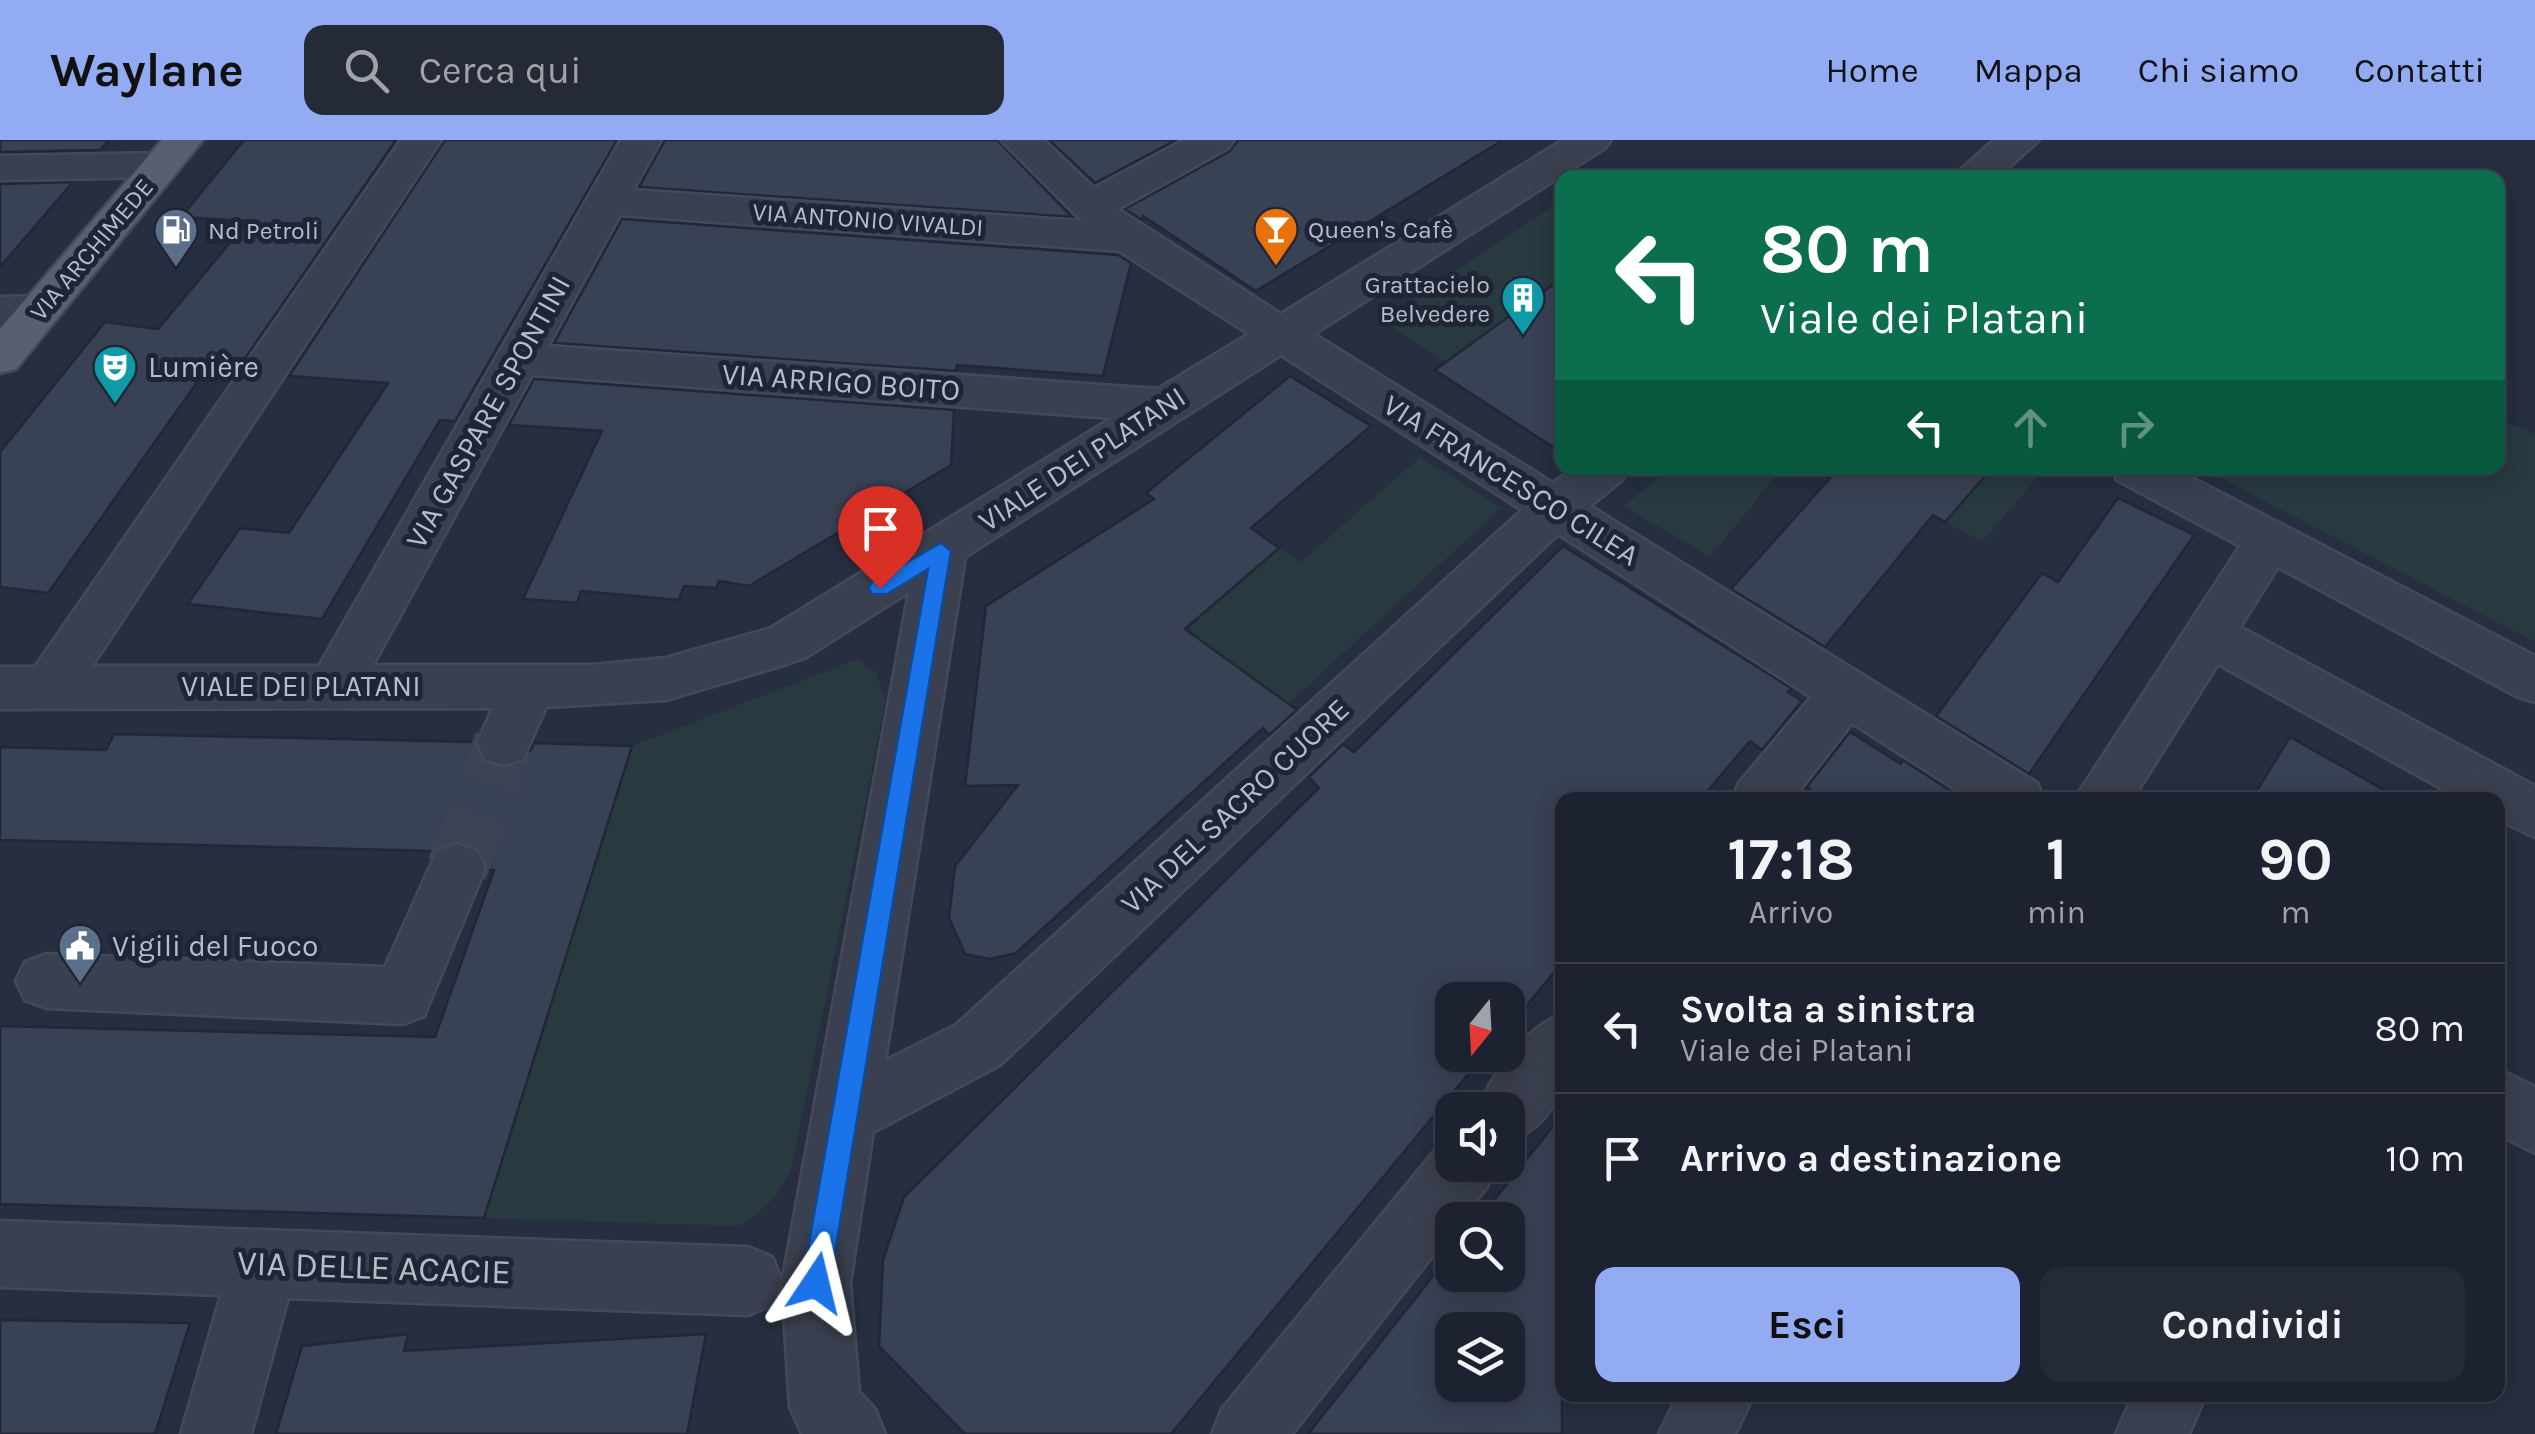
<!DOCTYPE html>
<html lang="it">
<meta charset="utf-8">
<style>
:root{--surface:#1c222f;--page:#252a37;--text:#f1f3f6;--muted:#a0a4aa;--line:#3a3f4b;--accent:#92abf3}
body{margin:0;font-family:Karla,sans-serif;background:var(--page);color:var(--text);height:100vh;display:flex;flex-direction:column;font-size:38px;white-space:nowrap}
*{box-sizing:border-box;margin:0}
p{font-size:32px;color:var(--muted)}
.icon{flex:none;width:55px;height:55px;fill:none;stroke:currentColor;stroke-width:2;stroke-linecap:round;stroke-linejoin:round}
.map{position:relative;flex:1;overflow:hidden}
.drawer{position:absolute;left:1555px;top:652px;width:950px;height:610px;display:flex;flex-direction:column;background:var(--surface);border-radius:20px;box-shadow:0 5px 25px #0003,0 0 0 2px var(--line)}
.drawer>*{flex:none}
.guide{position:absolute;left:1555px;top:30px;width:950px;height:305px;border-radius:20px;box-shadow:0 5px 25px #0003,0 0 0 2px var(--line);background:#0b6e4f;color:#fff;overflow:hidden}
.needle{width:65px;rotate:198deg}
.controls{position:absolute;left:1435px;top:842px;display:grid;gap:20px}
.controls a{display:grid;place-items:center;width:90px;height:90px;border-radius:20px;background:var(--surface);box-shadow:0 5px 25px #0003,0 0 0 2px var(--line);font-size:50px}
.pin{position:absolute;display:grid;place-items:center;width:85px;height:85px;color:#fff;margin:-102px -42px;border-radius:50% 50% 50% 0;rotate:-45deg;box-shadow:0 0 10px #0007}
.pin .icon{rotate:45deg}
.me{position:absolute;width:110px;margin:-55px;rotate:10deg;stroke-linejoin:round;filter:drop-shadow(0 0 8px #0008)}
.turn{display:flex;align-items:center;gap:35px;height:210px;padding:0 40px;font-size:45px}
.turn .icon{width:130px;height:130px;stroke-width:2.5}
.turn b{display:block;font-size:70px;line-height:85px}
.lanes{display:flex;align-items:center;height:95px;padding:0 40px;background:#0003;justify-content:center;gap:50px;direction:ltr}
.lanes .off{opacity:.35}
.eta{display:flex;justify-content:space-evenly;align-items:center;height:170px;text-align:center}
.eta b{font-size:60px;font-weight:700;line-height:70px}
.action{display:flex;gap:20px;margin-top:auto;padding:20px 40px}
.action a{flex:1;height:115px;border-radius:20px;background:var(--accent);color:#111;font-size:40px;font-weight:700;line-height:115px;text-align:center}
.action a+a{background:var(--page);color:var(--text)}
ul{padding:0;list-style:none}
li{display:flex;align-items:center;gap:30px;height:130px;padding:0 40px;border-top:2px solid var(--line)}
li div{flex:1}
li b{display:block;font-size:38px}
li em{font-style:normal}
header{display:flex;align-items:center;gap:60px;box-sizing:border-box;height:140px;padding:0 50px;background:var(--accent);color:#111}
header strong{font-size:48px}
nav{display:flex;gap:55px;margin-inline-start:auto;font-size:35px}
.search{width:700px;height:90px;background:var(--page);display:flex;align-items:center;gap:25px;box-sizing:border-box;padding:0 35px;border-radius:20px;color:var(--muted);font-size:38px}
.map>svg:first-child{display:block}
.green{fill:#283a40}
.building{fill:#394154;stroke:#212736;stroke-width:2.5;fill-rule:evenodd}
.lines{fill:none;stroke-linecap:round;stroke-linejoin:round}
.minor-tunnel{stroke:#3c4354;stroke-width:61;stroke-dasharray:61 30;stroke-linecap:butt}
.minor-casing{stroke:#444958;stroke-width:5}
.major-casing{stroke:#444958;stroke-width:5}
.minor{fill:#3a404f;fill-rule:evenodd}
.major{fill:#595f6e;fill-rule:evenodd}
.route{fill:#1a73e8;stroke:#114b97;stroke-width:2.5}
.labels{text-anchor:middle;stroke-width:10;stroke-linejoin:round;paint-order:stroke}
.far-street-label{font-size:25px;fill:#b7bcc9;stroke:#1f2534}
.far-poi-label{font-size:25px;fill:#b7bcc9;stroke:#1f2534;text-anchor:start}
.poi-label{font-size:30px;fill:#b7bcc9;stroke:#1f2534;text-anchor:start}
.street-label{font-size:30px;fill:#b7bcc9;stroke:#1f2534}
.near-street-label{font-size:35px;fill:#b7bcc9;stroke:#1f2534}
</style>
<header>
<strong>Waylane</strong>
<div class="search"><svg class="icon" aria-label="search" viewBox="0 0 24 24"><circle cx="10" cy="10" r="6"/><path d="M15 15l6 6"/></svg>Cerca qui</div>
<nav><a>Home</a><a>Mappa</a><a>Chi siamo</a><a>Contatti</a></nav>
</header>
<div class="map">
<svg width="2535" height="1294" viewBox="0 0 2535 1294">
<rect width="100%" height="100%" fill="#262e3f"/>
<path class="green" d="M1554,66L1562,71V139L1446,222L1382,180Z
M2498,279L2535,294V502L2201,328H2498Z
M1420,317L1501,368L1288,564L1194,495L1177,441L1225,454L1279,408L1301,422Z
M1670,328H1782L1710,417L1624,366Z
M1992,328H2045L1982,402L1945,382Z
M858,519L876,533L886,560L791,1030C778,1057 764,1071 739,1086L484,1078L632,606Z"/>
<path class="building" d="M0,0H109L100,10L0,12Z
M244,0H396L235,233L205,231L48,453L0,447V312L105,182L158,189L248,81L181,77Z
M445,0H617L455,281L440,280L322,479L188,464L240,388L289,393L388,243L289,236Z
M665,0H997L1072,77L639,47Z
M1049,0H1176L1095,43Z
M1238,0H1503L1256,151L1143,76L1142,80L1125,69L1230,11Z
M73,42L0,127V44Z
M622,79L1118,115L1131,123L1103,236L957,225L956,231L554,203Z
M1562,138V313L1435,230Z
M1290,236L1371,286L1251,388L1279,408L1185,489L1297,570L1269,595L1263,588L1016,813L990,819L965,814L949,778L955,726L1018,645L965,646L986,466L1154,359L1146,353Z
M534,239L954,270L951,325L749,446L719,441L716,448L684,446L679,460L581,451L577,463L523,459L602,291L509,285Z
M1839,328H1992L1945,382L1933,375L1825,507L1731,449Z
M2118,358L2194,395L2029,634L1936,576L2042,433L2058,442Z
M1563,406L1791,548L1788,552L1802,561L1762,610L1750,601L1700,660H1562V823L1508,888V860H1452V915H1484L1171,1294H965L879,1206L883,1120L904,1057L1319,648L1309,637L1343,604L1354,612Z
M1850,592L1901,624L1903,620L1965,660H1823L1807,647Z
M114,594L474,602L482,621L503,629L524,623L534,603L632,606L484,1078L0,1064V886L435,897L494,730H488L478,707L458,700L433,711L0,700V607L106,610Z
M2290,597L2402,660H2251Z
M1562,975V1294H1308L1452,1112V1135H1508V1080H1478ZM1452,1190H1508V1245H1452Z
M0,1180L190,1183L155,1294H0Z
M408,1194L404,1211L706,1194L687,1294H276L302,1206Z"/>
<g class="lines">
<path class="minor-tunnel" d="M457,729L504,603"/>
<defs>
<path id="minor" d="M401,0H441L92,526H319L621,0H661L633,50L1082,81L1001,0H1044L1094,48L1184,0H1234L1228,8L1118,69L1281,174L1563,0H1611L1605,8L1314,194L1553,343L1573,328H1628L1622,340L1590,366L2037,643L2045,660H1972L1852,583L1792,660H1731L1739,643L1811,557L1558,394L1000,925L873,992L850,1143L859,1252L875,1269L885,1294H802L790,1267L782,1143L909,452L805,518L787,524L666,560L546,567L523,619L504,625L485,619L477,603L493,568L0,569V527H35ZM620,75L1119,111L1249,194L1158,249L548,206ZM1281,215L1522,370L956,885L885,921L965,417ZM532,235L1112,278L771,488L666,518L592,525H373Z
M1994,0H2039L1997,38H1951Z
M161,13L175,16L181,25L175,34L161,37L0,40V16Z
M38,156L53,161L60,171L53,181L0,187V157Z
M2111,328H2173L2535,516V562L2516,556L2278,427L2240,487L2535,646V697L2498,680V660H2462L2218,524L2132,660H2074L2240,406L2117,340Z
M457,704L477,711L485,729L424,876L403,884L46,868L25,860L16,841L25,822L46,814L385,827L437,711Z
M1562,874C1565,928 1568,980 1508,1001V970H1477C1492,934 1525,888 1562,874Z
M2498,929L2535,947V1013L2498,994Z
M1452,998V1025H1496L1487,1047L1461,1080H1452V1091L1292,1294H1212L1222,1269L1441,1003Z
M0,1081L748,1107L772,1117L782,1141L772,1165L748,1175L288,1158L251,1294H181L221,1155L0,1147Z
M1678,1255H1754L1735,1294H1659Z
M2133,1255H2206L2189,1294H2116Z"/>
<path id="major" d="M162,0H203L16,229L0,233V189Z"/>
</defs>
<use href="#minor" class="minor-casing"/>
<use href="#major" class="major-casing"/>
<use href="#minor" class="minor"/>
<use href="#major" class="major"/>
</g>
<path class="route" d="M941,403L951,411L830,1143L826,1153L816,1157L806,1153L802,1143L928,429L887,454H872L869,448L872,442Z"/>
<defs>
<symbol id="bar-pin" viewBox="-11 -11 22 30"><path d="M0 17L-7.5 6A9.5 9.5 0 1 1 7.5 6Z" fill="#e8710a" stroke="#1f2534"/><path d="M-6-5H6L.8 .8V4.5H3.5V6h-7V4.5H-.8V.8Z" fill="#fff"/></symbol>
<symbol id="fuel-pin" viewBox="-11 -11 22 30"><path d="M0 17L-7.5 6A9.5 9.5 0 1 1 7.5 6Z" fill="#5c6f8a" stroke="#1f2534"/><path d="M-5.5-6h7V0h2V4h1.3V-2.5L3-4.5l.8-.8L6-3V5H2.5V1h-1V6h-7ZM-4.2-4.7v3.2H.2V-4.7Z" fill="#fff"/></symbol>
<symbol id="building-pin" viewBox="-11 -11 22 30"><path d="M0 17L-7.5 6A9.5 9.5 0 1 1 7.5 6Z" fill="#0f9aa8" stroke="#1f2534"/><path d="M-4-6H4V6H1V3H-1V6H-4ZM-2.5-4.3h1.7v1.8h-1.7ZM.8-4.3h1.7v1.8H.8ZM-2.5-1h1.7V.8h-1.7ZM.8-1h1.7V.8H.8Z" fill="#fff"/></symbol>
<symbol id="theatre-pin" viewBox="-11 -11 22 30"><path d="M0 17L-7.5 6A9.5 9.5 0 1 1 7.5 6Z" fill="#0f9aa8" stroke="#1f2534"/><path d="M-5-5.5Q0-4 5-5.5V0Q5 5 0 6Q-5 5-5 0ZM-3.3-2.5H-1v1.5H-3.3ZM1-2.5H3.3v1.5H1ZM-2.8 1Q0 5.5 2.8 1Z" fill="#fff"/></symbol>
<symbol id="civic-pin" viewBox="-11 -11 22 30"><path d="M0 17L-7.5 6A9.5 9.5 0 1 1 7.5 6Z" fill="#5c6f8a" stroke="#1f2534"/><path d="M-.6-6.5H3V-4.5H.6V-3L4-1V1h2V6H-6V1h2V-1L-.6-3ZM-1.2 2.5V6h2.4V2.5Z" fill="#fff"/></symbol>
</defs>
<g fill-rule="evenodd">
<use href="#bar-pin" x="1251" y="64" width="50" height="68"/>
<use href="#fuel-pin" x="151" y="65" width="50" height="68"/>
<use href="#building-pin" x="1498" y="133" width="50" height="68"/>
<use href="#theatre-pin" x="90" y="202" width="50" height="68"/>
<use href="#civic-pin" x="55" y="781" width="50" height="68"/>
</g>
<g class="labels">
<g class="far-street-label">
<text transform="translate(868 79) rotate(4)" y="9">VIA ANTONIO VIVALDI</text>
<text transform="translate(91 109) rotate(-50)" y="9">VIA ARCHIMEDE</text>
</g>
<g class="far-poi-label">
<text x="1308" y="98">Queen's Cafè</text>
<text x="208" y="99">Nd Petroli</text>
<text x="1490" y="153" text-anchor="end">Grattacielo<tspan x="1490" dy="29">Belvedere</tspan></text>
</g>
<g class="poi-label">
<text x="148" y="237">Lumière</text>
<text x="112" y="816">Vigili del Fuoco</text>
</g>
<g class="street-label">
<text transform="translate(841 242) rotate(4)" y="10">VIA ARRIGO BOITO</text>
<text transform="translate(488 272) rotate(-61)" y="10">VIA GASPARE SPONTINI</text>
<text transform="translate(1082 319) rotate(-33)" y="10">VIALE DEI PLATANI</text>
<text transform="translate(1511 340) rotate(32)" y="10">VIA FRANCESCO CILEA</text>
<text x="301" y="556">VIALE DEI PLATANI</text>
<text transform="translate(1235 666) rotate(-43)" y="10">VIA DEL SACRO CUORE</text>
</g>
<g class="near-street-label">
<text transform="translate(374 1127) rotate(2)" y="12">VIA DELLE ACACIE</text>
</g>
</g>
</svg>
<div class="controls">
<a><svg class="needle" viewBox="-14 -14 28 28"><path d="M0-13l5 13h-10z" fill="#e53935"/><path d="M0 13l5-13h-10z" fill="#a0a4aa"/></svg></a>
<a><svg class="icon" aria-label="sound" viewBox="0 0 24 24"><path d="M4 9h4l5-4v14l-5-4H4zM17 9q2 3 0 6"/></svg></a>
<a><svg class="icon" aria-label="search" viewBox="0 0 24 24"><circle cx="10" cy="10" r="6"/><path d="M15 15l6 6"/></svg></a>
<a><svg class="icon" aria-label="layers" viewBox="0 0 24 24"><path d="M12 4l9 5-9 5-9-5zM3 14l9 5 9-5"/></svg></a>
</div>
<div class="pin" style="left:880px;top:448px;background:#d93025"><svg class="icon" aria-label="arrive" viewBox="0 0 24 24"><path d="M6 21V4h12l-3 4 3 4H6"/></svg></div>
<svg class="me" style="left:816px;top:1143px" viewBox="-20 -20 40 40"><path d="M0-17L14 15 0 8-14 15z" fill="#1a73e8" stroke="#fff" stroke-width="4"/></svg>
<div class="guide">
<div class="turn"><svg class="icon" aria-label="left" viewBox="0 0 24 24"><path d="M17 20v-9H6M10 6l-5 5 5 5"/></svg><div><b>80 m</b>Viale dei Platani</div></div>
<div class="lanes"><svg class="icon" aria-label="left" viewBox="0 0 24 24"><path d="M17 20v-9H6M10 6l-5 5 5 5"/></svg><svg class="icon off" aria-label="ahead" viewBox="0 0 24 24"><path d="M12 20V5M6 11l6-6 6 6"/></svg><svg class="icon off" aria-label="right" viewBox="0 0 24 24"><path d="M7 20v-9h11M14 6l5 5-5 5"/></svg></div>
</div>
<section class="drawer">
<div class="eta">
<div><b>17:18</b><p>Arrivo</p></div>
<div><b>1</b><p>min</p></div>
<div><b>90</b><p>m</p></div>
</div>
<ul>
<li><svg class="icon" aria-label="left" viewBox="0 0 24 24"><path d="M17 20v-9H6M10 6l-5 5 5 5"/></svg><div><b>Svolta a sinistra</b><p>Viale dei Platani</p></div><em>80 m</em></li>
<li><svg class="icon" aria-label="arrive" viewBox="0 0 24 24"><path d="M6 21V4h12l-3 4 3 4H6"/></svg><div><b>Arrivo a destinazione</b></div><em>10 m</em></li>
</ul>
<div class="action"><a>Esci</a><a>Condividi</a></div>
</section>
</div>
